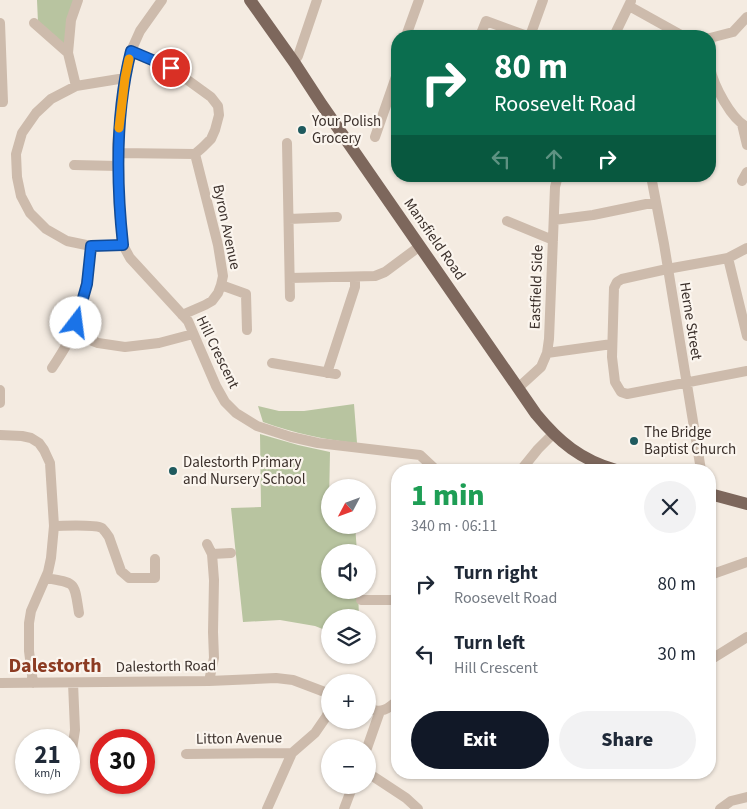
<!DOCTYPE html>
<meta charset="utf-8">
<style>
:root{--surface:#fff;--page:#f2f2f3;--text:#1f2937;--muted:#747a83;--accent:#111827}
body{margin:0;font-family:"Source Sans 3",sans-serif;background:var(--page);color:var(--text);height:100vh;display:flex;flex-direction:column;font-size:19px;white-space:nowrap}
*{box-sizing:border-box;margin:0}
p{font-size:16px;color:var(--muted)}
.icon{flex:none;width:28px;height:28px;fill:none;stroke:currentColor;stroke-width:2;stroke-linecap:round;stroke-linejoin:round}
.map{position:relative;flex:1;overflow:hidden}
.sheet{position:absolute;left:391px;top:464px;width:325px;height:315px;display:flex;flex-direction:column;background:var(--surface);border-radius:20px;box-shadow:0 1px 4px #0004}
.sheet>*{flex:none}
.banner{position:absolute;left:391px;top:30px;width:325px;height:152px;border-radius:20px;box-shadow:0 1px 4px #0004;background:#0b6e4f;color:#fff;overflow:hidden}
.needle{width:32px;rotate:229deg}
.tools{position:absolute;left:321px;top:479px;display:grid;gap:10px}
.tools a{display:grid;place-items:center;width:55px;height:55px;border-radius:50%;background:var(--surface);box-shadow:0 1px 4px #0004;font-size:25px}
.speed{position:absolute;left:15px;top:729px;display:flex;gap:10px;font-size:25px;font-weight:700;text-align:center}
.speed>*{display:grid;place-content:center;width:65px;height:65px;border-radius:50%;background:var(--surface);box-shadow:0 1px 4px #0004;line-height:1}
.speed small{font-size:12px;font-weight:400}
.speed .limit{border:8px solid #d22;background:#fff;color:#111}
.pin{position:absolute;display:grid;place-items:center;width:42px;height:42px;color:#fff;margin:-21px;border:2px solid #fff;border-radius:50%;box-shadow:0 1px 5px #0007}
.me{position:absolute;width:55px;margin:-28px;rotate:15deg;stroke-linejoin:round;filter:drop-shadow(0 0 4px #0008)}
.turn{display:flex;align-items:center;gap:18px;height:105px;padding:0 20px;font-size:22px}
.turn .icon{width:65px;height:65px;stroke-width:2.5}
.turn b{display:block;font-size:35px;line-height:42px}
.lanes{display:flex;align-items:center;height:48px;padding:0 20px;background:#0003;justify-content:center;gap:25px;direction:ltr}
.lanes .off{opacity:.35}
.round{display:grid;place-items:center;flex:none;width:52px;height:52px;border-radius:26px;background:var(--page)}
.headline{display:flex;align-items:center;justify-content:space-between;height:85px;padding:0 20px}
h1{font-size:30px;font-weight:800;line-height:38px;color:#1e9e55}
.cta{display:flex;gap:10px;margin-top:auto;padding:10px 20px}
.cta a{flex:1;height:58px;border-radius:30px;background:var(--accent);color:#fff;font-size:20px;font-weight:800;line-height:58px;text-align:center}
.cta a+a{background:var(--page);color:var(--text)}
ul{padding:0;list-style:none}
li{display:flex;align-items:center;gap:15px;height:70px;padding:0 20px}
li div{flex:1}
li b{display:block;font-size:19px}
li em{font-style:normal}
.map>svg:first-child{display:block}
.green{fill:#b8c4a0}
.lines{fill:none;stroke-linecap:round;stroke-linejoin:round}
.minor{stroke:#cdbbac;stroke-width:10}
.major{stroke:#7d675c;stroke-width:12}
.route-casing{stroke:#114b97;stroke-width:12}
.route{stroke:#1a73e8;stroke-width:9}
.slow{stroke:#f59e0b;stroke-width:9}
.poi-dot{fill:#1f5a5e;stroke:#fbf5ee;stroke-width:2}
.labels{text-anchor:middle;stroke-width:4.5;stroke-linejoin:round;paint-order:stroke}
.poi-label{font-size:15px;fill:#3b302b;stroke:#fbf5ee;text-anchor:start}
.street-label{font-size:15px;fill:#3b302b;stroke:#fbf5ee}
.district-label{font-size:20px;font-weight:bold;fill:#8c3b22;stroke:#fbf5ee}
</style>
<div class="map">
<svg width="747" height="809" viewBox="0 0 747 809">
<rect width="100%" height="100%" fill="#f4ebe1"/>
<path class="green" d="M37,0H75L65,43L61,44L38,23Z
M354,404L357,443C325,440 294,433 263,422L258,406L279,411H304Z
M260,434L298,445L330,452L329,503L330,504V525H355L357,552H330V590H358L359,617L330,618V632L315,626L280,620L243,622L231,508L261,507Z"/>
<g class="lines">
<path class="minor" d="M162,0L140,31L131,51L126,69L120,115L117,144L119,212L123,245L130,258L188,321L216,386L225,402L236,413L257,426L291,437L318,443L420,455L436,470
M629,6L683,36
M0,23L3,102H0
M34,23L68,53
M406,36L419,0
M480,36L486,21L527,36
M530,36L543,0
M614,36L631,1
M710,38L733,32L747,17
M294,62L298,56L317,0
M710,68C714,86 731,119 747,127
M76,86L68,53L71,20L78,0
M742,124L747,145
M375,137L398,71
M287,143L290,297
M118,153L195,154L203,147L211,139L215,130L219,115L218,106L211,97L171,68L131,51
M74,165L118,166
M651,176L664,244L701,470
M742,181L747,172
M289,219L337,217
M554,220L593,215L656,202
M507,221L553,240
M123,245L91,246L67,241L46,229L30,213L21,196L17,177L16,154L22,133L36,113L51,99L76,86L125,78
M747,248L728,258L667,269L622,279L617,282L614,288L612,357L615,382L621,392L627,394L747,371
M728,258L747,336
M290,278L375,276L385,272L420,246
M221,285L246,294L247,330
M182,315L205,305L212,301L218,293L221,285L223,276L218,245L195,154
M72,333L98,343L125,347L159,343L193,334
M547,353L612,344
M272,363L336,374
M52,368C59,357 67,346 72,334C84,306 88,276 91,246
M327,373L355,287V277
M518,388L541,367L547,353L549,339L555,187L558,176
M0,390V403
M0,435L22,436L31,438L39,443L44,450L50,463L54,526L51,558L48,572L31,611L29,623V651L33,683
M521,470L538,449L553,434
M54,526C65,526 93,524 102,528C105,531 107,534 109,537L121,571L129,578H155V559
M207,544L212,554L214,580L213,632L214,658L209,681
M212,554L231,553
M710,575L747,562
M46,578C77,583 74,582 79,613
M361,600H398
M710,660L747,637
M0,683L209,681L276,678L293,680L330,694
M368,709C382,713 387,710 398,700
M367,748L380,711
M186,754L292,753
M69,769L75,730L73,683
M368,773L406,798L418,809
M267,809L292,753L315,733L326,717L330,709
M344,809L353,785
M720,809L731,801L747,797"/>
<path class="major" d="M250,0L294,62L322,105L536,414C559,442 581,460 616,470
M710,494L747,504"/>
</g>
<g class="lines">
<defs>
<path id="route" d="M76,323L87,284L91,246L123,245C116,180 115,114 131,51L171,68"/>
</defs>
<use href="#route" class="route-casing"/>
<use href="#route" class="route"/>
<path class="slow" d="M119,128L125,78L129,59"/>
</g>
<g class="poi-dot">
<circle cx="302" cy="130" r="5"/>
<circle cx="634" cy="441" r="5"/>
<circle cx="173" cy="471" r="5"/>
</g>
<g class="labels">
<g class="poi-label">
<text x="312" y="126">Your Polish<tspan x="312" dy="17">Grocery</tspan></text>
<text x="644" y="437">The Bridge<tspan x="644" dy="17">Baptist Church</tspan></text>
<text x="183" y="467">Dalestorth Primary<tspan x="183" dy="17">and Nursery School</tspan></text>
</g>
<g class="street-label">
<text transform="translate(227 227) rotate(78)" y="5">Byron Avenue</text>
<text transform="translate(435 239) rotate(55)" y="5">Mansfield Road</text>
<text transform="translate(536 287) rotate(-88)" y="5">Eastfield Side</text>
<text transform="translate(691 321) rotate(81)" y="5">Herne Street</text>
<text transform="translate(218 352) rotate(64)" y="5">Hill Crescent</text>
<text transform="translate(166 666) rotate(-1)" y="5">Dalestorth Road</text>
<text transform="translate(239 738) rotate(-1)" y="5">Litton Avenue</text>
</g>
<g class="district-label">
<text x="55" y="672">Dalestorth</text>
</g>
</g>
</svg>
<div class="tools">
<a><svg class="needle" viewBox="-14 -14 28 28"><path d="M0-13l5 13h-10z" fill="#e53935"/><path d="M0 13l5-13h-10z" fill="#747a83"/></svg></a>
<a><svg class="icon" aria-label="sound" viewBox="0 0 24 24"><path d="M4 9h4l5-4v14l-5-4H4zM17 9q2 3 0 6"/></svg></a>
<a><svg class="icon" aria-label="layers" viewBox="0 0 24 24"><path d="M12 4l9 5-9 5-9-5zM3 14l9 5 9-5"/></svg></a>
<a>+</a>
<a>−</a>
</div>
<div class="speed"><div>21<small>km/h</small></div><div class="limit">30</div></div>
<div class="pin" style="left:171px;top:68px;background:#d93025"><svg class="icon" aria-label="arrive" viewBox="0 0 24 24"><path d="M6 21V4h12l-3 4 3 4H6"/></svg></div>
<svg class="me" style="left:76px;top:323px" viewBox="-20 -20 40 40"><circle r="19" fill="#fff"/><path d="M0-13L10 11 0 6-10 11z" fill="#1a73e8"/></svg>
<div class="banner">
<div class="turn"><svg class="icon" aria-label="right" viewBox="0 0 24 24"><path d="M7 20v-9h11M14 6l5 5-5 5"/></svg><div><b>80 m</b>Roosevelt Road</div></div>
<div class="lanes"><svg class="icon off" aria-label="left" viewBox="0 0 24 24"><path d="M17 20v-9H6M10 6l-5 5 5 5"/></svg><svg class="icon off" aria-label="ahead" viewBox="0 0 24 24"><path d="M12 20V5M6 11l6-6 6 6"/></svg><svg class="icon" aria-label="right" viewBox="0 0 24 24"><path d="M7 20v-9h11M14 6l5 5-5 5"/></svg></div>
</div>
<section class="sheet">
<div class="headline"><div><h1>1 min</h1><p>340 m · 06:11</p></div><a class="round"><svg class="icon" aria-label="close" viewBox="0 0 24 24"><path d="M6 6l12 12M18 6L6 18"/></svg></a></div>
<ul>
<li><svg class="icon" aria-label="right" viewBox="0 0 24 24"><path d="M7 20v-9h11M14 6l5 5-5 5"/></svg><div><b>Turn right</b><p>Roosevelt Road</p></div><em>80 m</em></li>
<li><svg class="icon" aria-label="left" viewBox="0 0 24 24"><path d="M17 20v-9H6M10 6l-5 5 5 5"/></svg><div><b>Turn left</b><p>Hill Crescent</p></div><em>30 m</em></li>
</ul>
<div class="cta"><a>Exit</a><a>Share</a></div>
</section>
</div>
